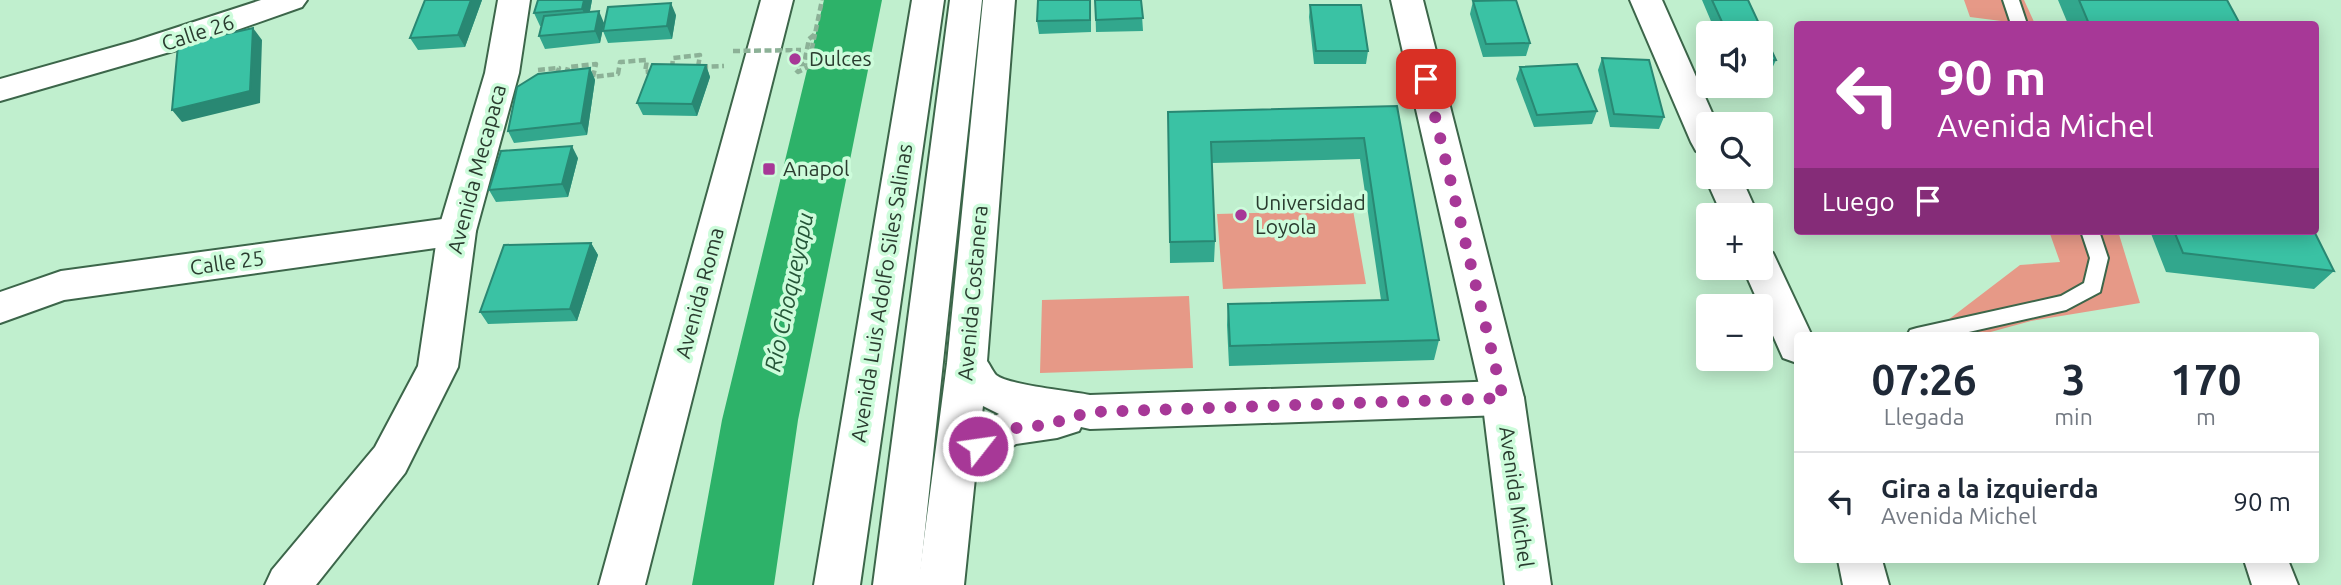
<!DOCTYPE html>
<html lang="es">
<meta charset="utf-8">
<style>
:root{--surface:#fff;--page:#f6f6f7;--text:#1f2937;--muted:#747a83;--line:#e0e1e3}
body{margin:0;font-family:Ubuntu,sans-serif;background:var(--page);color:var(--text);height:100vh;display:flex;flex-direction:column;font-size:26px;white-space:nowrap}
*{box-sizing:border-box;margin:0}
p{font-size:23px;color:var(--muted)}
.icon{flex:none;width:38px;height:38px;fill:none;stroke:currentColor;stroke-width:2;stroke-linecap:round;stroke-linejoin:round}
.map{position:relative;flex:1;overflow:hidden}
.drawer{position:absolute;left:1794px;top:332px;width:525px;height:231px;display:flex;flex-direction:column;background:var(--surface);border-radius:7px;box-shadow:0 4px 18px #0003}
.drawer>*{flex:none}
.hud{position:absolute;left:1794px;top:21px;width:525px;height:214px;border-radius:7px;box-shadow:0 4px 18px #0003;background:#a73897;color:#fff;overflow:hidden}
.controls{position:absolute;left:1696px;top:21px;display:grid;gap:14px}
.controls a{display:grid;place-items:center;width:77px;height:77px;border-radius:7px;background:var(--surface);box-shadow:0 4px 18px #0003;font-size:35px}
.pin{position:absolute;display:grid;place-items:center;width:60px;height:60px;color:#fff;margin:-30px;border-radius:14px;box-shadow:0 4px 10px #0006}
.me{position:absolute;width:77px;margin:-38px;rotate:60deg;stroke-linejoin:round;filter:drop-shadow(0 0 5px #0008)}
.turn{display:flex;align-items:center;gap:24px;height:147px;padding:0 28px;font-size:32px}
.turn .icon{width:91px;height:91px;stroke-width:2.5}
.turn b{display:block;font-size:49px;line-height:60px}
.then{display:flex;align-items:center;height:66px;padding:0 28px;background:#0003;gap:14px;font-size:26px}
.eta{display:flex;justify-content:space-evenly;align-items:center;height:119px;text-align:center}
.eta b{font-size:42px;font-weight:700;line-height:49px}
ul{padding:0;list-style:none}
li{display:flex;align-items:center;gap:21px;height:98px;padding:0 28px;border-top:2px solid var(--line)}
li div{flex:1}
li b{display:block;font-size:26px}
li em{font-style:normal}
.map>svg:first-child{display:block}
.green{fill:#e69987}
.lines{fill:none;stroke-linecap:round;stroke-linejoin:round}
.river{fill:#2db269;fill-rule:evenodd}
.service-casing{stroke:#3c664a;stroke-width:4}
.minor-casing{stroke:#3c664a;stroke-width:4}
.tertiary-casing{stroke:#3c664a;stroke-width:4}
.primary-casing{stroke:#3c664a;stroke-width:4}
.path{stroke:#8cb197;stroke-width:4.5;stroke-dasharray:7 3.5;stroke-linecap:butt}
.service{fill:#fff;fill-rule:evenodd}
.minor{fill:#fff;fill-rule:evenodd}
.tertiary{fill:#fff;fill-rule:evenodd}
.primary{fill:#fff;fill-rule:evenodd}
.path-bridge{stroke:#8cb197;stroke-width:4.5;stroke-dasharray:7 3.5;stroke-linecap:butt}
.wall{fill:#32a78d}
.shaded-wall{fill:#298873}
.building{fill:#3ac2a4;stroke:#298873;stroke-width:2}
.route{stroke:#a73897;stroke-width:12;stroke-dasharray:0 21.6}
.poi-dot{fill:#a73897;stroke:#cdfcdb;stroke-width:2.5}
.labels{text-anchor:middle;stroke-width:7;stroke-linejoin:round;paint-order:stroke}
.street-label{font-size:21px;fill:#2a3c2f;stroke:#cdfcdb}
.poi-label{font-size:21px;fill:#2a3c2f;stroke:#cdfcdb;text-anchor:start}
.water-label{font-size:23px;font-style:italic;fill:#255638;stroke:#cdfcdb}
</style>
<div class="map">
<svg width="2341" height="585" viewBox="0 0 2341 585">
<rect width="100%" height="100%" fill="#c0efce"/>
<path class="green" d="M1964,0H2024L2035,24H2011L2009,22L1970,17Z
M1353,210L1366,284L1223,289L1217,214Z
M2049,231H2118L2140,303L2031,321L1976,336H1927L2020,265L2060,262Z
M1189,296L1193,368L1040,373L1042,300Z"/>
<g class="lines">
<path class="river" d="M824,0H882L798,420L774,585H692L722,420Z"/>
<defs>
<path id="service" d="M2003,0H2019L2027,24H2011Z
M2081,231H2099L2108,258L2100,292L2066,310L1951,336H1907L1910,330L1917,328L2061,296L2084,283L2090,258Z"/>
<path id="minor" d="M261,0H307L302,7L194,45L0,101V79L135,41Z
M983,0H1015L987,361C990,365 993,372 996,375C1008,385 1071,391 1090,395L1503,381L1518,386L1524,398L1518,410L1503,415L1090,429L1081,427L1079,431L1057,438L1016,444L998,455L975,478L964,585H918L947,363ZM983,406L999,414L981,422Z
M1630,0H1662L1717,124H1708V154L1696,151L1691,142Z
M1708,172V177H1741L1758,215H1722L1705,177Z
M457,217L470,221L476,231L470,241L457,245L64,300L0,323V292L61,271Z
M1760,249L1773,253L1812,336H1797V363L1783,358L1743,268H1760Z
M1838,560H1882L1889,585H1843Z
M2244,560H2288L2298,585H2252Z"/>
<path id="tertiary" d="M498,0H530L519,73L476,231L458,367L405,473L316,585H265L272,570L375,447L418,366L438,231L485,73Z
M1391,0H1423L1524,398L1551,585H1505L1482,398Z"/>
<path id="primary" d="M761,0H793L645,585H599Z
M912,0H944L860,585H814Z
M950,0H982L919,585H873Z"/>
</defs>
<use href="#service" class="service-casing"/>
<use href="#minor" class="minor-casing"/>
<use href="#tertiary" class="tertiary-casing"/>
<use href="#primary" class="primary-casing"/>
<path class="path" d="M798,64H804L809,39L815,34L822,0
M672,68L673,58L700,55L698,67L724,66
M538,70L559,68L556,76
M796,70L798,72L808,67L815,34
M566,74L568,67L596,64L593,77L618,74L620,62L647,60L645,72L655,71"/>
<use href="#service" class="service"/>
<use href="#minor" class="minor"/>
<use href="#tertiary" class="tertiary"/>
<use href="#primary" class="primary"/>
<path class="path-bridge" d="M733,51L801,50"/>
</g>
<path class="wall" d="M425,0H482L465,47L418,50L410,38Z
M592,0L590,11L604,23L600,43L545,49L539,36L541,26H540L534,13Z
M1091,0V32L1039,34L1037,21Z
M1095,0H1141L1143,31L1096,32Z
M1702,0H1748L1776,60L1770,73H1760V33H1716Z
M2058,0H2227L2240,24H2068Z
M1473,1L1530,43L1526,56L1483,57L1470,14Z
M1310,5L1368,51L1366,64H1314L1309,17Z
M676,15L672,39L608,43L603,31Z
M1602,58L1664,117L1659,129L1610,127L1598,70Z
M706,65L710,77L697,116L643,115L637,103Z
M1520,67L1597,111L1592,124L1534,127L1516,79Z
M590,68L595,80L587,135L514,143L508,131Z
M1397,106L1439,340L1434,360L1229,366L1227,325L1228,304L1381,300L1360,159L1212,163L1215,241L1214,262L1170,263L1168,112Z
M578,158L568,197L496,202L489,190Z
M2150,231H2314L2334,271L2314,289L2166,272Z
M591,243L598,255L577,321L488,324L480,312Z"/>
<path class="shaded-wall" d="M471,0H482L465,47L458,35Z
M584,0H592L588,21L582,9Z
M671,3L676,15L672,39L667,26Z
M599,11L604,23L600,43L595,31Z
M253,28L262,40L260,103L182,122L172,110Z
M706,65L710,77L697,116L692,104Z
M590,68L595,80L587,135L581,123Z
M572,146L578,158L568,197L562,184Z
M591,243L598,255L577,321L570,309Z"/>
<path class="building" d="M425,0H471L458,35L410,38Z
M538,0H584L582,9L534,13Z
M1038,0H1090V20L1037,21Z
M1095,0H1141L1143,18L1096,20Z
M1516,0L1530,43L1486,44L1473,1Z
M1712,0H1748L1776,60L1760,61V33H1727Z
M2079,0H2227L2240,24H2089Z
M671,3L667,26L603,31L608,7Z
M1310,5H1361L1368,51H1316Z
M599,11L595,31L539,36L544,16Z
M253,28L250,91L172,110L178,45Z
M1602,58L1649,60L1664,117L1614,114Z
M652,64L706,65L692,104L637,103Z
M1577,64L1597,111L1537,115L1520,67Z
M590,68L581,123L508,131L517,87L538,74Z
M1397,106L1439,340L1230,346L1228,304L1388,300L1364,138L1211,142L1215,241L1170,242L1168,112Z
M572,146L562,184L489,190L501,151Z
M2174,231H2314L2334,271L2183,253Z
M591,243L570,309L480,312L504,245Z"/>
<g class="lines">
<path class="route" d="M978,446L1007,429L1046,425L1090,412L1503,398L1426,79"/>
</g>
<g class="poi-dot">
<circle cx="795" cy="59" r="7"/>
<rect x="762" y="162" width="14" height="14" rx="3.5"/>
<circle cx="1241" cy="215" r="7"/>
</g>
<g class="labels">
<g class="street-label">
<text transform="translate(198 33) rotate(-18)" y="7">Calle 26</text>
<text transform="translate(477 169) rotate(-75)" y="7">Avenida Mecapaca</text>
<text transform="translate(227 263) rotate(-8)" y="7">Calle 25</text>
<text transform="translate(700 293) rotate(-75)" y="7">Avenida Roma</text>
<text transform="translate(882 293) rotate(-81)" y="7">Avenida Luis Adolfo Siles Salinas</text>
<text transform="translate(973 293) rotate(-85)" y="7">Avenida Costanera</text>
<text transform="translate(1516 497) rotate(82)" y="7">Avenida Michel</text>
</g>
<g class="poi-label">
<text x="809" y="66">Dulces</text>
<text x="783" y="176">Anapol</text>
<text x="1255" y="210">Universidad<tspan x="1255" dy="24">Loyola</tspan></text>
</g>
<g class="water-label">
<text transform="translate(789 292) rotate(-78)" y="8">Río Choqueyapu</text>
</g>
</g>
</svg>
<div class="controls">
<a><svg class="icon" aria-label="sound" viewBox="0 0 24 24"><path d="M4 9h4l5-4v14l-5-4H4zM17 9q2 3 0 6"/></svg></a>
<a><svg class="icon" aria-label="search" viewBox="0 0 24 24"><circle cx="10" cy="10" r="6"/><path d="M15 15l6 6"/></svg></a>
<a>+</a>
<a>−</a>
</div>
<div class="pin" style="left:1426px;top:79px;background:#d93025"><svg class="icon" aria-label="arrive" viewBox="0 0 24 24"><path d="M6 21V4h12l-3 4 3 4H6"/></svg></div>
<svg class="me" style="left:978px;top:446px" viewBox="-20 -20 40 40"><circle r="17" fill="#a73897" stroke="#fff" stroke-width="3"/><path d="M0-11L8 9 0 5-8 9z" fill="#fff"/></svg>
<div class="hud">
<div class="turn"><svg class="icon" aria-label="left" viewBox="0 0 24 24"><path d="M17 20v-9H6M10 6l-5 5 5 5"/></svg><div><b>90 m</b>Avenida Michel</div></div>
<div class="then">Luego<svg class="icon" aria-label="arrive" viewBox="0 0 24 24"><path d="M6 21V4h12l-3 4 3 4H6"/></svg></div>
</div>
<section class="drawer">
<div class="eta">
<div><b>07:26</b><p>Llegada</p></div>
<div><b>3</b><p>min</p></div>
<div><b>170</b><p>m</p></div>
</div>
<ul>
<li><svg class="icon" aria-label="left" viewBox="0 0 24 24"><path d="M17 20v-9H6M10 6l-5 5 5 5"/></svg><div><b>Gira a la izquierda</b><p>Avenida Michel</p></div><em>90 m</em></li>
</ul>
</section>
</div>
